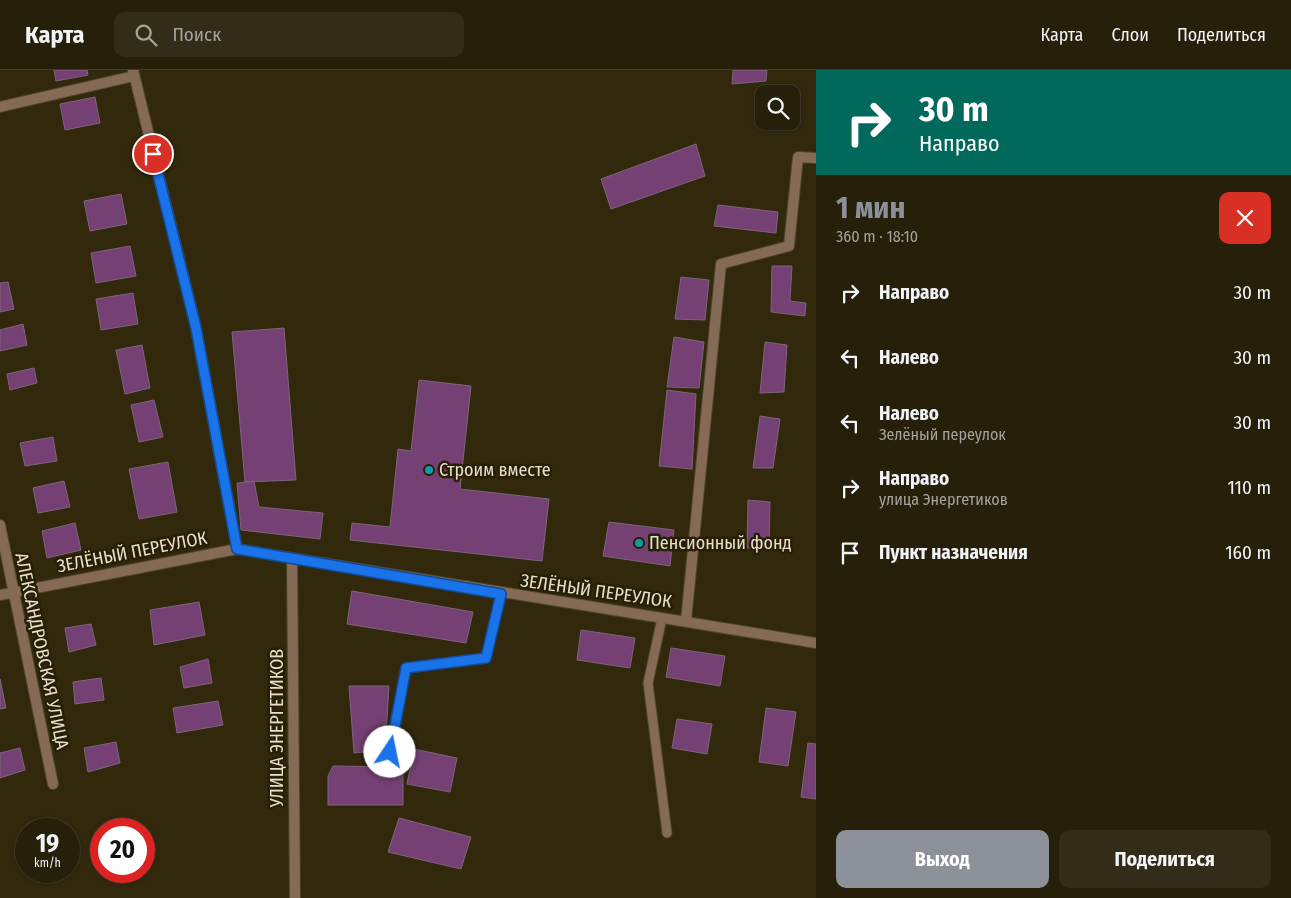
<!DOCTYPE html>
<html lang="ru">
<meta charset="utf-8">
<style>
:root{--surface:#261f0a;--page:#322c18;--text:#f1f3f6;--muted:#a4a29c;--line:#423d2b;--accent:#8c9099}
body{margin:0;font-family:"Fira Sans Condensed",sans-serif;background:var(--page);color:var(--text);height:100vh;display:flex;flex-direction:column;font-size:19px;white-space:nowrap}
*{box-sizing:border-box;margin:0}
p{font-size:16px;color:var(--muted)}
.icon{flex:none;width:28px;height:28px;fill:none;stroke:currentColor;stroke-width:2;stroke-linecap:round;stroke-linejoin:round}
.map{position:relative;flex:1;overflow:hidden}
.details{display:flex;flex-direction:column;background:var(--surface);width:475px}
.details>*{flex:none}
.guide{background:#00695c;color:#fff;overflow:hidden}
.buttons{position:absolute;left:755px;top:15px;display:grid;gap:10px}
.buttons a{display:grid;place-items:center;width:45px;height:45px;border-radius:10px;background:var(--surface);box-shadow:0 1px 4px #0004,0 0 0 1px var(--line);font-size:25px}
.speed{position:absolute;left:15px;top:748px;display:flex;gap:10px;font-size:25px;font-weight:700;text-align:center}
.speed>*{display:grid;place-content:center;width:65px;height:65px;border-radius:50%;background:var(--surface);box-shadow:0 1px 4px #0004,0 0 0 1px var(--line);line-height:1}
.speed small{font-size:12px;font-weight:400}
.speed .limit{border:8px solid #d22;background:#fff;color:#111}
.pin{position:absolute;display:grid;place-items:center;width:42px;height:42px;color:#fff;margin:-21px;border:2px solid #fff;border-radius:50%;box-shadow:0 1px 5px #0007}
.me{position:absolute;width:55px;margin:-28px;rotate:11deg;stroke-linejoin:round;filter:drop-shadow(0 0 4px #0008)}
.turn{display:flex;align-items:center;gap:18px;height:105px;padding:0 20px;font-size:22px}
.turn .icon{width:65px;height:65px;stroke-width:2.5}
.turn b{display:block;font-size:35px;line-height:42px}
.round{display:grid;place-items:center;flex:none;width:52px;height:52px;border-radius:10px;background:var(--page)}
.summary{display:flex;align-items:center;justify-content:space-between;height:85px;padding:0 20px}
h1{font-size:30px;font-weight:700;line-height:38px;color:var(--accent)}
.cta{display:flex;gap:10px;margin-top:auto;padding:10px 20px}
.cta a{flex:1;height:58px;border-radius:10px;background:var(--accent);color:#fff;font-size:20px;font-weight:700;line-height:58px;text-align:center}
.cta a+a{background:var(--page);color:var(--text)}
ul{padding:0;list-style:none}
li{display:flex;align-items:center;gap:15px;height:65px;padding:0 20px}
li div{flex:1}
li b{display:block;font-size:19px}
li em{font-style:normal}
header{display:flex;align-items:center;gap:30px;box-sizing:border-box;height:70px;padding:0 25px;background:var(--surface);border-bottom:1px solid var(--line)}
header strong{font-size:24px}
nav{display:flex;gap:28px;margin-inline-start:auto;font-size:18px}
.search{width:350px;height:45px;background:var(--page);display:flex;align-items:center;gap:12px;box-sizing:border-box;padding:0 18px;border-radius:10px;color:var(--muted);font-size:19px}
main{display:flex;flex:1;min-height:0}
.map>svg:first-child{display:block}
.building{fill:#754174;stroke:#7c647b}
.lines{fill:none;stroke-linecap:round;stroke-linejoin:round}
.service-casing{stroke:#4f462c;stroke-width:11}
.minor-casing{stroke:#4f462c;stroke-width:12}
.service{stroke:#856a55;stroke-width:9}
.minor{stroke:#856a55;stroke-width:10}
.route-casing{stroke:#114b97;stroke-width:12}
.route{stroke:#1a73e8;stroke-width:9}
.culture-dot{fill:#0f9aa8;stroke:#281f04;stroke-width:2}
.labels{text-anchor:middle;stroke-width:5;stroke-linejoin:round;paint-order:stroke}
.poi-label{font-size:18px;fill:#e5dfcf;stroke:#281f04;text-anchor:start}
.street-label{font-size:18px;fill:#e5dfcf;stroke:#281f04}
</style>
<header>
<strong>Карта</strong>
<div class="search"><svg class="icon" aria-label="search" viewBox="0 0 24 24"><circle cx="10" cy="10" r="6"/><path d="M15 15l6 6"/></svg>Поиск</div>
<nav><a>Карта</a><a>Слои</a><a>Поделиться</a></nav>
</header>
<main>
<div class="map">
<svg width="816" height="828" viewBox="0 0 816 828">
<rect width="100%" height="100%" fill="#32290d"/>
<path class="building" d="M54,0H87L88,5L56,11Z
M733,0H767L766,11L732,14Z
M95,27L100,53L65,60L60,34Z
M696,74L705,106L611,139L601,109Z
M121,124L127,154L90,161L84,131Z
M718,135L778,142L776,163L714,156Z
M130,176L136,206L96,213L91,183Z
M772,196H792L790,231L806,233L805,246L771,242Z
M681,207L709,210L705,250L675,249Z
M8,212L14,239L0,242V213Z
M133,223L138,254L101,260L96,229Z
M23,254L27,275L0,281V260Z
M284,258L296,410L245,412L232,262Z
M674,267L704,272L699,318L667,317Z
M765,272L787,275L784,322L760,323Z
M142,275L150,318L125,324L116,280Z
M34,298L37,313L10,320L7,304Z
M419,310L471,316L460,419L549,429L542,491L350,470L352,453L390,457L398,379L411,381Z
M667,320L696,324L692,399L659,396Z
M154,330L163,367L139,372L131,335Z
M760,346L780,349L773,398H753Z
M53,367L57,391L25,396L20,373Z
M168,392L177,442L139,449L129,399Z
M64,411L70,437L38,443L33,418Z
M254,411L259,437L323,443L320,469L241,460L237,413Z
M748,430L770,432L769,477L747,478Z
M609,452L674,460L670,496L603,486Z
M75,453L81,480L47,488L42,461Z
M352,521L473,542L466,573L347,554Z
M199,532L205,565L154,575L150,540Z
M91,554L96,575L69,582L65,558Z
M581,560L635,568L630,598L577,590Z
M671,578L725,586L720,616L666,607Z
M208,589L212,613L184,618L180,597Z
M101,608L104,630L75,634L73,612Z
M0,609L6,638L0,639Z
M349,616H389L385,680L354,683Z
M218,631L223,655L177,663L173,638Z
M766,638L796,642L788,696L759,692Z
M677,649L712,654L707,684L672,678Z
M116,672L120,693L88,702L84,678Z
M808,673L816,674V729L801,727Z
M20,678L25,700L0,708V683Z
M414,679L457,688L450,722L407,714Z
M333,696L403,697V735H328V706Z
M399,748L471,767L461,799L388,782Z"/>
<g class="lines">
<defs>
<path id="service" d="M662,548L648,613L667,763
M387,699L406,598L486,588L501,524"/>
<path id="minor" d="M133,0L196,258L237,479
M0,37L134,6
M0,455L53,714
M292,488L295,828
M0,525L237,479L816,573
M686,551L721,194L789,176L798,87L816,88"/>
</defs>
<use href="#service" class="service-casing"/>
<use href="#minor" class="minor-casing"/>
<use href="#service" class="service"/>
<use href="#minor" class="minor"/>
</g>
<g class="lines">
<defs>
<path id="route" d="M153,84L196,258L237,479L501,524L486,588L406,598L390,682"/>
</defs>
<use href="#route" class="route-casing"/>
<use href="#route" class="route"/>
</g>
<g class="culture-dot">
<circle cx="429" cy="400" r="5"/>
<circle cx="639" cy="473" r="5"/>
</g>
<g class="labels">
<g class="poi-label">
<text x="439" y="406">Строим вместе</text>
<text x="649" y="479">Пенсионный фонд</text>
</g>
<g class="street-label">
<text transform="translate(132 482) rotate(-11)" y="6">ЗЕЛЁНЫЙ ПЕРЕУЛОК</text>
<text transform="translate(596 521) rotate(8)" y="6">ЗЕЛЁНЫЙ ПЕРЕУЛОК</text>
<text transform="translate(42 581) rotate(78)" y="6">АЛЕКСАНДРОВСКАЯ УЛИЦА</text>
<text transform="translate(277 658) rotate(-90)" y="6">УЛИЦА ЭНЕРГЕТИКОВ</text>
</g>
</g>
</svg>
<div class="buttons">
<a><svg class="icon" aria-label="search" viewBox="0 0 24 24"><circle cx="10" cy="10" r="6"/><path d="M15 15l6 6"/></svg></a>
</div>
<div class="speed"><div>19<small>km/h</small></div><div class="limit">20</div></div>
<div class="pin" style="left:153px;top:84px;background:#d93025"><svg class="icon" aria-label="arrive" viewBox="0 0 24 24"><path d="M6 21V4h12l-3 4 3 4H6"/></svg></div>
<svg class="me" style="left:390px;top:682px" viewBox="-20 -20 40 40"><circle r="19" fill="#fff"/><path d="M0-13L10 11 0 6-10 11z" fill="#1a73e8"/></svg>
</div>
<section class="details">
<div class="guide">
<div class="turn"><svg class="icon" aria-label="right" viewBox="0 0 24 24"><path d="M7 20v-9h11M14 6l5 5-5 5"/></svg><div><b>30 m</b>Направо</div></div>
</div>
<div class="summary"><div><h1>1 мин</h1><p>360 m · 18:10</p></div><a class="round" style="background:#d93025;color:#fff"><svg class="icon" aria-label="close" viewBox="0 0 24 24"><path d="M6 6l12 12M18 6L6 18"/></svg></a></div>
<ul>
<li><svg class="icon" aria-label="right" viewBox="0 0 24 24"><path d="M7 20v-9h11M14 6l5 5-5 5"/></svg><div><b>Направо</b></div><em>30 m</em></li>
<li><svg class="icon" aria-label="left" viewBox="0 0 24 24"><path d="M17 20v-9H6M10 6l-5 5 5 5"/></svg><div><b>Налево</b></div><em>30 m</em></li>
<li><svg class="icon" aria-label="left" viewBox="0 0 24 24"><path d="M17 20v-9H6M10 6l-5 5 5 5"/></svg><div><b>Налево</b><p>Зелёный переулок</p></div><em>30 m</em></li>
<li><svg class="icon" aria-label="right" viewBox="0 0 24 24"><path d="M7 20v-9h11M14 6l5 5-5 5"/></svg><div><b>Направо</b><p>улица Энергетиков</p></div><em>110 m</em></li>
<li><svg class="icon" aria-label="arrive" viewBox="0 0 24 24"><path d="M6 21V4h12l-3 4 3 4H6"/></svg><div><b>Пункт назначения</b></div><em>160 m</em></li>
</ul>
<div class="cta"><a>Выход</a><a>Поделиться</a></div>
</section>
</main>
